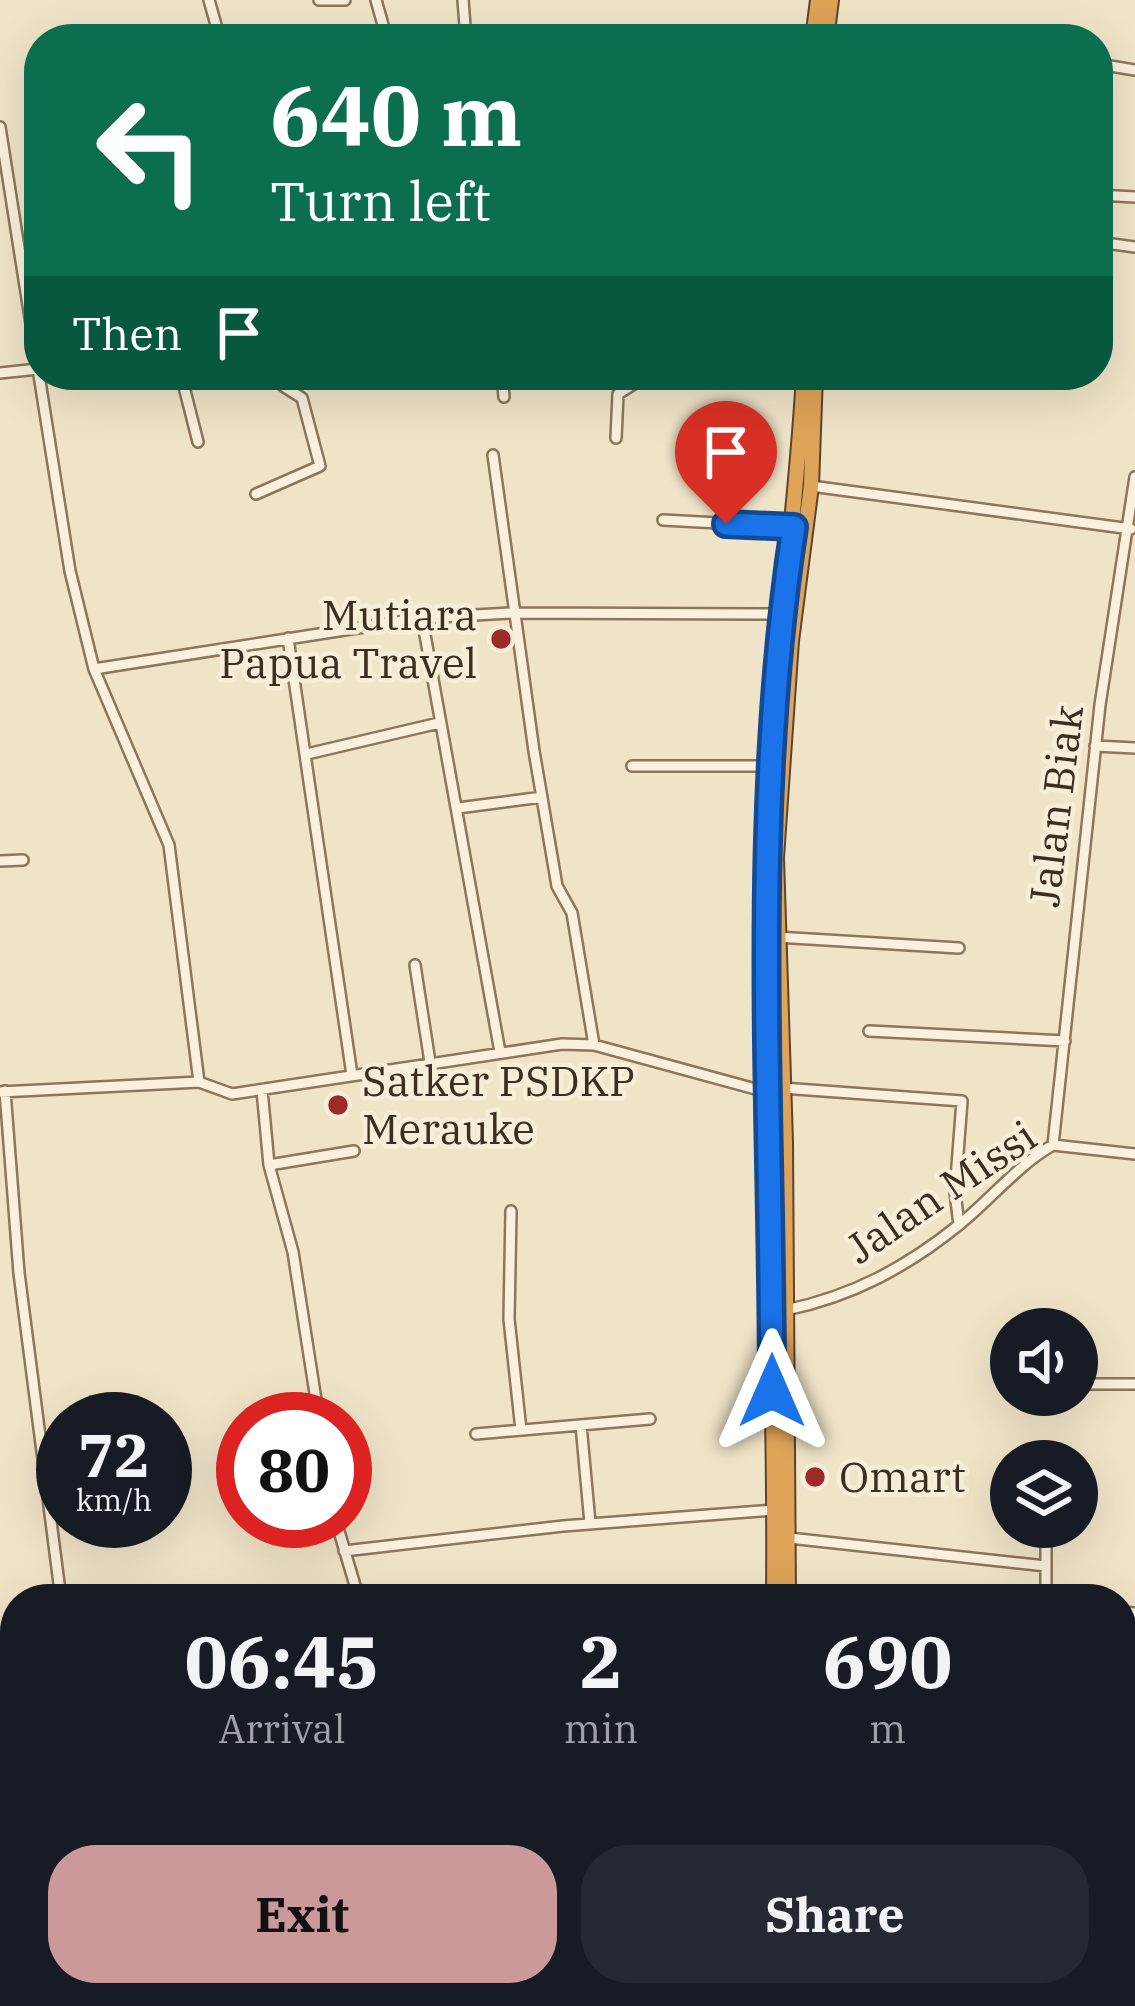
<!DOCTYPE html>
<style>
:root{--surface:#171b24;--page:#242831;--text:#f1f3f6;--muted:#9ea1a6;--accent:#cc999b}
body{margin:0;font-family:"IBM Plex Serif",serif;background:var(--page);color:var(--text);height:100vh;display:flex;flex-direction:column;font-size:45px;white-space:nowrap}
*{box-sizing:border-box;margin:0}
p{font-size:39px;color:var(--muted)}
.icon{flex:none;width:66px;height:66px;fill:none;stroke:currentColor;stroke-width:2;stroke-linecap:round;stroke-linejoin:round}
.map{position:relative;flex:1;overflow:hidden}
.side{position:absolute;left:0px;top:1584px;width:1137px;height:423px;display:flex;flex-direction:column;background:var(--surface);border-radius:48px 48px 0 0;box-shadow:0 12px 48px #0002}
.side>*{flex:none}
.top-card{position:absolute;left:24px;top:24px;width:1089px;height:366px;border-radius:48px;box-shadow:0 12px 48px #0002;background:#0b6e4f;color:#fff;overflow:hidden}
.controls{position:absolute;left:990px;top:1308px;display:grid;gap:24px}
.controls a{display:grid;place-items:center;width:108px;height:108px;border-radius:50%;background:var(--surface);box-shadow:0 12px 48px #0002;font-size:60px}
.speed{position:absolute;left:36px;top:1392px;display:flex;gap:24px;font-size:60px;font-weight:700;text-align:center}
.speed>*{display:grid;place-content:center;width:156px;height:156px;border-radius:50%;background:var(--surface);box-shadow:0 12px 48px #0002;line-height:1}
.speed small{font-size:30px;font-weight:400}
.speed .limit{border:18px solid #d22;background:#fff;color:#111}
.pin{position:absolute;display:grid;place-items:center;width:102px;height:102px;color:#fff;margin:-123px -51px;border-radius:50% 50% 50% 0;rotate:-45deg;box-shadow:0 0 12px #0007}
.pin .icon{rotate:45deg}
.me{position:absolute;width:132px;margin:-66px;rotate:0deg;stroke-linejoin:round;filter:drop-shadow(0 0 9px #0008)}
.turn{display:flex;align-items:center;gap:42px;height:252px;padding:0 48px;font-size:54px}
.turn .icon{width:156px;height:156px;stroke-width:2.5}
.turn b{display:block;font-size:84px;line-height:102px}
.then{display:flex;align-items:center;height:114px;padding:0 48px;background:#0003;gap:24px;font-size:45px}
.eta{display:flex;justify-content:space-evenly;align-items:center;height:204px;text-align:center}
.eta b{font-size:72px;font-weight:700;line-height:84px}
.button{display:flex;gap:24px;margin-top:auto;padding:24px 48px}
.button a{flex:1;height:138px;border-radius:48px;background:var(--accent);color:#111;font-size:48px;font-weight:700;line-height:138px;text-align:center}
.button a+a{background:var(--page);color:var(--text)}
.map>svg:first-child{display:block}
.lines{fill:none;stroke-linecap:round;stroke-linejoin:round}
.minor-casing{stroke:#8d765c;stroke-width:14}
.highway-casing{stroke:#5b4430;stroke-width:18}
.minor{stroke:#faf1dc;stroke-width:9}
.highway{stroke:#e0a458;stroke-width:14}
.route-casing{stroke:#114b97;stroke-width:30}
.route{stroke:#1a73e8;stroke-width:21}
.poi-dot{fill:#9e2a2b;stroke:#f7eed8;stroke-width:4.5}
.labels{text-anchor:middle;stroke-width:9;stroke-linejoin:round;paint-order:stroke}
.poi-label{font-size:42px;fill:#3d2e20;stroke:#f7eed8;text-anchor:start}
.street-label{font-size:42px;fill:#3d2e20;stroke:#f7eed8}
</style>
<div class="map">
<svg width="1135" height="2006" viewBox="0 0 1135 2006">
<rect width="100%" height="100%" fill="#f0e4c8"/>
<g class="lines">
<defs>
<path id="minor" d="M209,0L220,39
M319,0H345
M376,0L387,39
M463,0L466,39
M826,33L941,39
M447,39L466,38
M1098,64L1135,70
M0,127L39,375
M1098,195L1135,197
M1098,242L1135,247
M0,373L38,369
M39,375L70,571L94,669L169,845L199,1082L232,1094L562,1044L594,1045L770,1093
M181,375L198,442
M502,375L504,397
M616,438L618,394L648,375
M493,455L534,751L557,886L572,913L594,1045
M811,486L1131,529
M256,494L320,466L302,398L283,386L278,375
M663,520L794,527
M422,618L500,1052
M288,638L352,1075
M94,669L422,618L511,613L780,614
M1095,746L1135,748
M307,754L439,723
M632,766H771
M458,808L542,797
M0,861L23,860
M776,937L959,948
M415,965L430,1062
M869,1031L1065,1041
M782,1088L962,1101L955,1192L959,1225
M262,1090L269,1165L293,1252L319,1419
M5,1091L19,1273L61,1599
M0,1092L199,1082
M1053,1145L1100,705L1135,477
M269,1165L354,1151
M511,1211L509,1319L521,1430
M786,1310C853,1296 907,1267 960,1224C991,1199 1019,1164 1053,1145L1135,1154
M1077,1384H1135
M581,1425L590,1523
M476,1434L650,1419
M336,1521L359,1599
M789,1538L1046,1566
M344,1551L563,1526L774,1510
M1046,1599V1527
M1122,1612L1135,1613
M1122,1699L1135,1700
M0,1950L15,1945
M473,1992L477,2006
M1014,2006L1015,1992
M1132,2006L1135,1972"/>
<path id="highway" d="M813,39L818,0
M826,39L831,0
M774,1599C776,1372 764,1145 763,918C762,736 794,556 804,375
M788,1599L785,1142L776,858L791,641L811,486L815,375
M763,1992L764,2006
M776,1992L777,2006
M922,1992L1003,2006"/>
</defs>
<use href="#minor" class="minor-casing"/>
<use href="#highway" class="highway-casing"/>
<use href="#minor" class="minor"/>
<use href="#highway" class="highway"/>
</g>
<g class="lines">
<defs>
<path id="route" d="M726,524L794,527C750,814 772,1102 772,1391"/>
</defs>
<use href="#route" class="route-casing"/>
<use href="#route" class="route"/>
</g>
<g class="poi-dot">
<circle cx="501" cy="639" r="12"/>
<circle cx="338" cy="1105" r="12"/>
<circle cx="815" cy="1477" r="12"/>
</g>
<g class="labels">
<g class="poi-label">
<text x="477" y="630" text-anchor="end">Mutiara<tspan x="477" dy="48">Papua Travel</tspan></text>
<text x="362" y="1096">Satker PSDKP<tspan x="362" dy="48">Merauke</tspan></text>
<text x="839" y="1492">Omart</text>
</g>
<g class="street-label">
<text transform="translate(1056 806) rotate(-83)" y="15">Jalan Biak</text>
<text transform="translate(941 1192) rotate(-34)" y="15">Jalan Missi</text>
</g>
</g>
</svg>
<div class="controls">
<a><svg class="icon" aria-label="sound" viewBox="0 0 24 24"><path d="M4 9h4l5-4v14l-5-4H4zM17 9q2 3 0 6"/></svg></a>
<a><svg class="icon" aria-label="layers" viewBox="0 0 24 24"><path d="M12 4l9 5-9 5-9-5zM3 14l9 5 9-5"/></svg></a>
</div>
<div class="speed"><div>72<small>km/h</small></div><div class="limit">80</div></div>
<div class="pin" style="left:726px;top:524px;background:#d93025"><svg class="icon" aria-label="arrive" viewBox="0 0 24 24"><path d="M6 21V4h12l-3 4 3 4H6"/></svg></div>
<svg class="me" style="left:772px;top:1391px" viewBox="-20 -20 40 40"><path d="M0-17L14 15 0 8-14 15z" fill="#1a73e8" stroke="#fff" stroke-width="4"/></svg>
<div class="top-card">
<div class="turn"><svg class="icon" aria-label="left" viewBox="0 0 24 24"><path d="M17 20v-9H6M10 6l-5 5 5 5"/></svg><div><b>640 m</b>Turn left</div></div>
<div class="then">Then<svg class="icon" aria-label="arrive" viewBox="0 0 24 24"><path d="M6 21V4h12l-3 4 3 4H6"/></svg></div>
</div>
<section class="side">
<div class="eta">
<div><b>06:45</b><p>Arrival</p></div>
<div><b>2</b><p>min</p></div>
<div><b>690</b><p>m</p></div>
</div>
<div class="button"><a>Exit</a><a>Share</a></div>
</section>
</div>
